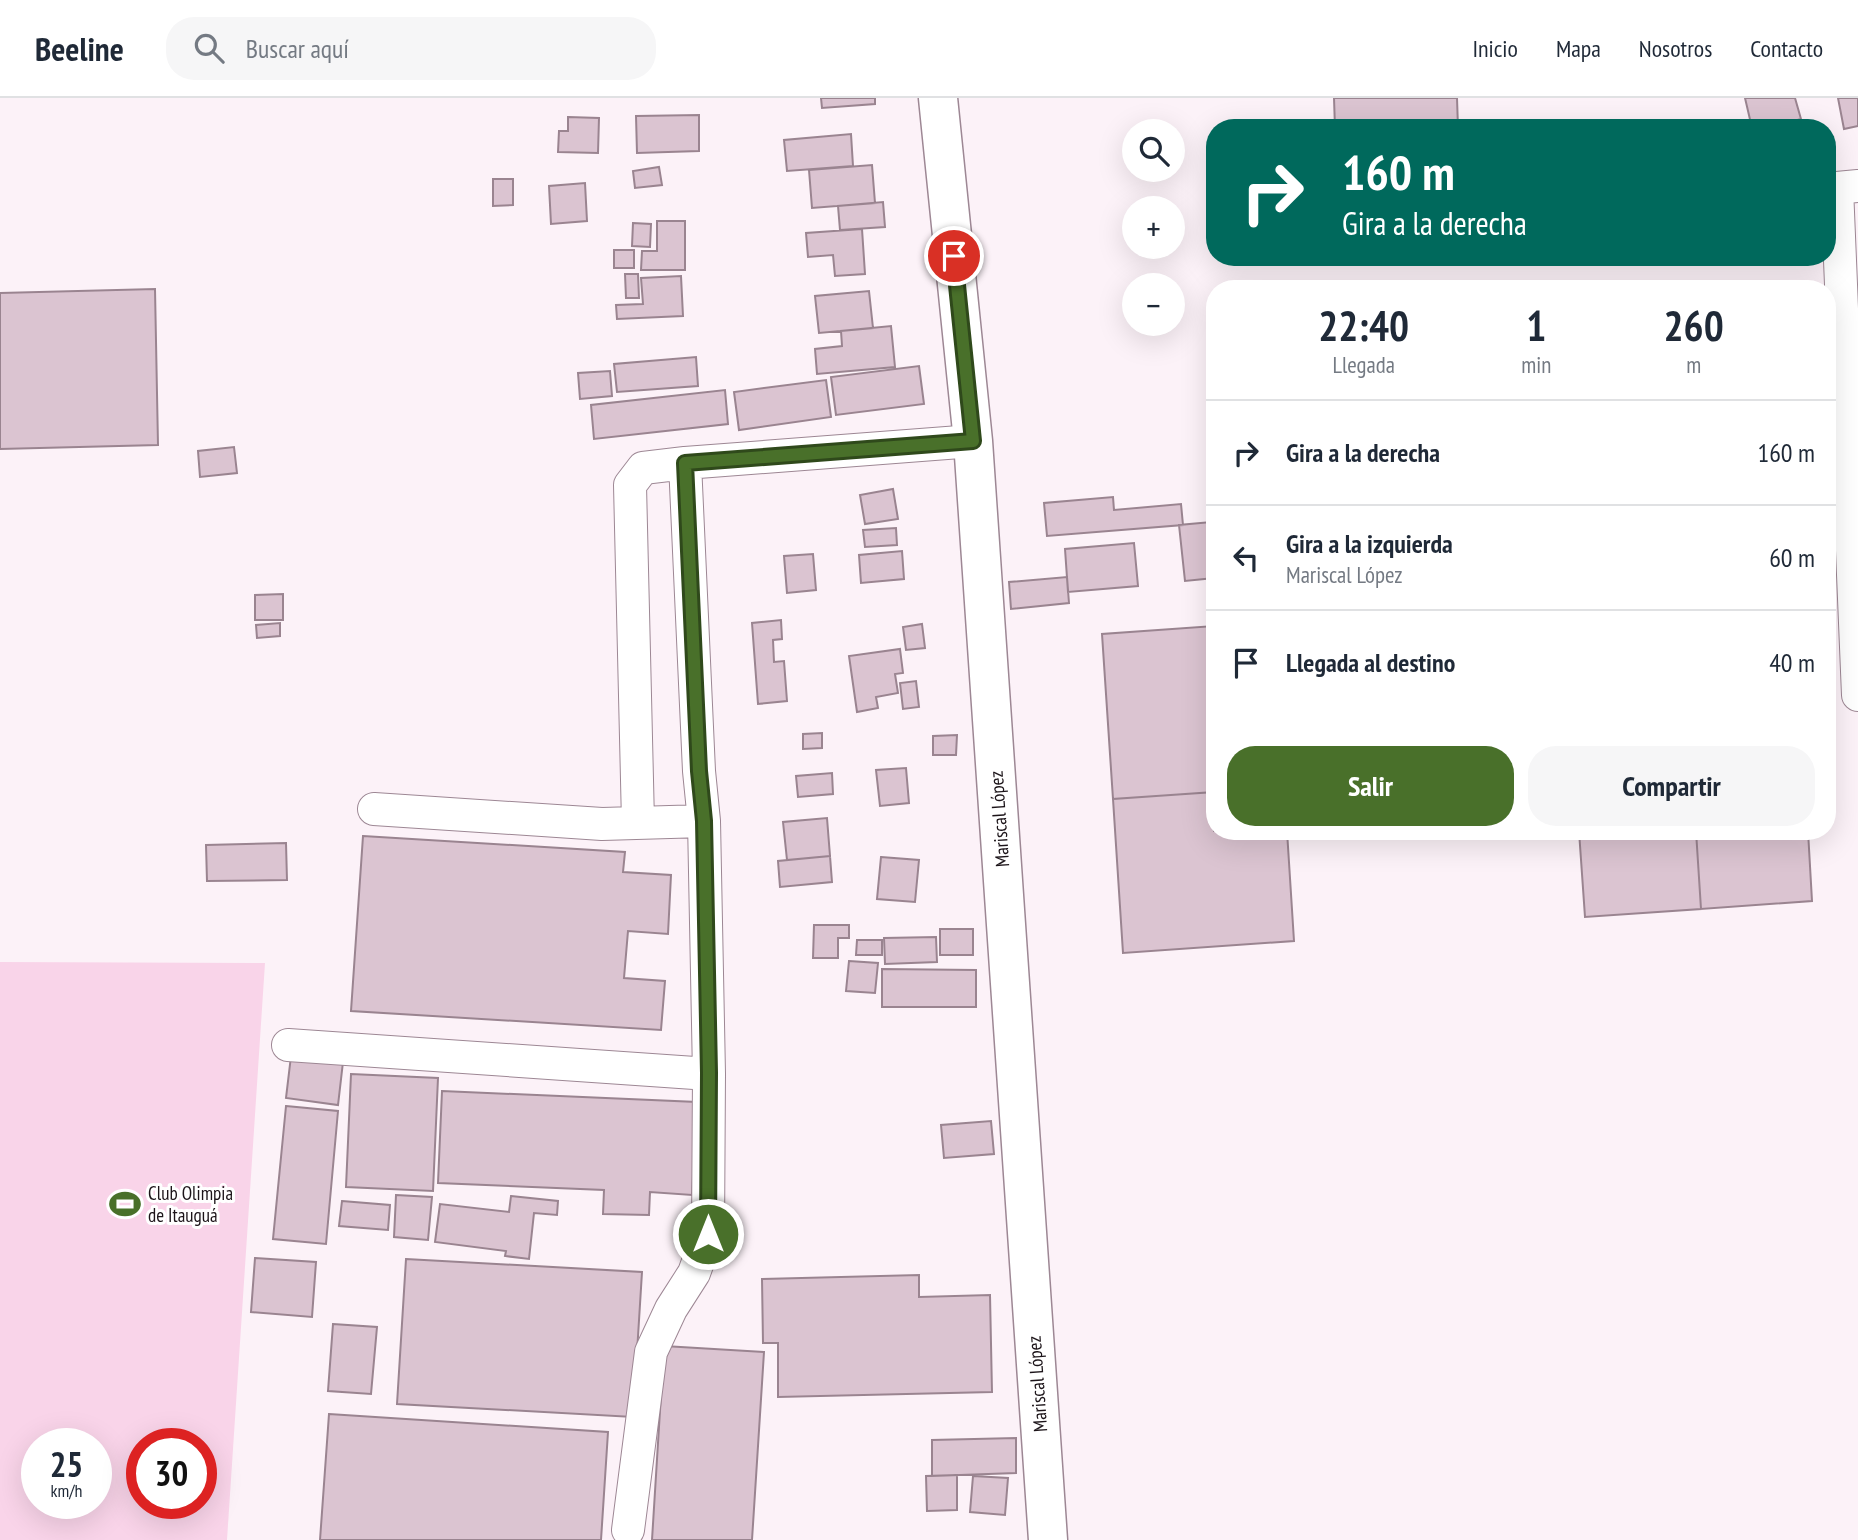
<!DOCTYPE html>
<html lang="es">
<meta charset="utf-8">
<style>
:root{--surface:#fff;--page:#f6f6f7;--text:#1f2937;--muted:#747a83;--line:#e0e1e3;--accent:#49702a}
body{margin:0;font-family:"PT Sans Narrow",sans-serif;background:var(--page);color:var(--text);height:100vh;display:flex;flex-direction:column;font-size:26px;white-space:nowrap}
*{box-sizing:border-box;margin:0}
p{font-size:23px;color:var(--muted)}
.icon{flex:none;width:38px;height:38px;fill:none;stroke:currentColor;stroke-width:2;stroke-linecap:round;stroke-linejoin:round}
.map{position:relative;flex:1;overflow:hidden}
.sheet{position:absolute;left:1206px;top:182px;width:630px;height:560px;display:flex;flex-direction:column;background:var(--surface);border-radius:28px;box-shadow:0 7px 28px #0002}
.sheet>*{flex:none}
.banner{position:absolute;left:1206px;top:21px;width:630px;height:147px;border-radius:28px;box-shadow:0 7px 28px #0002;background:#00695c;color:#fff;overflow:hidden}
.tools{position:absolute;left:1122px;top:21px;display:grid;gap:14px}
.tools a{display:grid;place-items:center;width:63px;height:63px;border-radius:50%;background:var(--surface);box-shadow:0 7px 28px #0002;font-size:35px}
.speed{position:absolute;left:21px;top:1330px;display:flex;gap:14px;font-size:35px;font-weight:700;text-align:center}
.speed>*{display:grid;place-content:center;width:91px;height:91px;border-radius:50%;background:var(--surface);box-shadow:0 7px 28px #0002;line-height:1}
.speed small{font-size:18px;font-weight:400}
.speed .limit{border:10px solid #d22;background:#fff;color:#111}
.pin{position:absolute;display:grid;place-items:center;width:60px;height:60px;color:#fff;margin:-30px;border:4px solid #fff;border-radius:50%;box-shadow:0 2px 7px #0007}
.me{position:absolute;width:77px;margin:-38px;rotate:0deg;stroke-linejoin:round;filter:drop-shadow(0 0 5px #0008)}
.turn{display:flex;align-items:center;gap:24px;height:147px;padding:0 21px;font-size:32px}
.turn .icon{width:91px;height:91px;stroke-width:2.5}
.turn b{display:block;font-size:49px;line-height:60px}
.eta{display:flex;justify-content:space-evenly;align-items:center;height:119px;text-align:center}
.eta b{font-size:42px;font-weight:800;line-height:49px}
.action{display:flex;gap:14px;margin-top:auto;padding:14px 21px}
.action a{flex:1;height:80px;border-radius:28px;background:var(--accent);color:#fff;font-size:28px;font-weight:800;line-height:80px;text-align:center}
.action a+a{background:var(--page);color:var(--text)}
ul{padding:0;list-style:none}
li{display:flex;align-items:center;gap:21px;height:105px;padding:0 21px;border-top:2px solid var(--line)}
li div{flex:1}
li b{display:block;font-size:26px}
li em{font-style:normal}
header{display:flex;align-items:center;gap:42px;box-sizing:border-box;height:98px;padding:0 35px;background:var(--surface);border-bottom:2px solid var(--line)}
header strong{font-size:33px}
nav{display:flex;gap:38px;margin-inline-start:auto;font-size:24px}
.search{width:490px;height:63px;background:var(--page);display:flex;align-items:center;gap:18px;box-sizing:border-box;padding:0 24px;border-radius:28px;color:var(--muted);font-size:26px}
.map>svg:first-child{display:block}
.green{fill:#f9d4e9;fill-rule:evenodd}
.building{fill:#dbc4d1;stroke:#9a8490;stroke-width:2}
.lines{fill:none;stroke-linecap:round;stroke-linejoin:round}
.street-casing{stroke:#9d8794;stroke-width:34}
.secondary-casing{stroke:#9d8794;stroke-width:41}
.street{stroke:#fff;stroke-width:32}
.secondary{stroke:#fff;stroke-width:38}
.route-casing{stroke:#2f491b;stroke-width:18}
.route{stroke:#49702a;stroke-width:12}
.labels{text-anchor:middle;stroke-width:6;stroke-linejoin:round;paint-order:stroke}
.street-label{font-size:19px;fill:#1c1419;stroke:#fff}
.poi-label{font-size:19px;fill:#1c1419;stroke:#fff;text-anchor:start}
</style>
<header>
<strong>Beeline</strong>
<div class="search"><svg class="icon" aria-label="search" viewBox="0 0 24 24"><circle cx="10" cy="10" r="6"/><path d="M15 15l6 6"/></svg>Buscar aquí</div>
<nav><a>Inicio</a><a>Mapa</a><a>Nosotros</a><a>Contacto</a></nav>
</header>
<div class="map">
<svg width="1858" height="1442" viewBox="0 0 1858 1442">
<rect width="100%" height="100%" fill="#fcf2f8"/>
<path class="green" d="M0,864L265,865L227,1442H0ZM37,1346H96V1405H37ZM142,1346H201V1405H142Z"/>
<path class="building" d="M821,0H875V6L822,10Z
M1334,0H1457L1458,30H1335Z
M1745,0H1795L1801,21L1769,30H1752Z
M1838,0H1858V28L1844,31Z
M699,17V53L637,55L636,18Z
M568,19L599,20L598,55L558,54L559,33H568Z
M851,36L853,68L787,73L784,42Z
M872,67L875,105L812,110L809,72Z
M659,69L662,87L635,90L633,73Z
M493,81H513V107L493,108Z
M585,85L587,123L551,126L549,88Z
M883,104L885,129L840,132L838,108Z
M657,123H685V172H641L642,153H657Z
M633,125L651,126L650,149L632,148Z
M862,131L865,176L835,178L833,157L808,159L806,135Z
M614,152H634V170H614Z
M625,176H638L639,200H626Z
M681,178L683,218L617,221L616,207L643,206L641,180Z
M155,191L158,347L0,351V195Z
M869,193L873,230L819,235L815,198Z
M891,228L895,269L817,276L815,251L842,248L841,233Z
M696,259L698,288L617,294L614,266Z
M919,268L924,306L836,317L831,279Z
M610,273L612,298L580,301L578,275Z
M826,282L831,319L739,332L734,294Z
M725,292L728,326L594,341L591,307Z
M234,349L237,375L200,379L198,353Z
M893,391L898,421L865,426L860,397Z
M1113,399L1114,412L1181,406L1183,427L1047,438L1044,405Z
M1211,424L1214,480L1185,483L1179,427Z
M896,430L897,447L865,449L863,432Z
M1134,445L1138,488L1068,494L1065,451Z
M902,453L904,481L861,485L859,457Z
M813,456L816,492L787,495L784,458Z
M1067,479L1069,505L1011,511L1009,484Z
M283,496V522H255V497Z
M781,522L782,541L773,542L774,564L784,563L787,603L758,606L752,525Z
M280,525V538L257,540L256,527Z
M922,526L925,550L906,552L903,529Z
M1214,528V694L1113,701L1102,536Z
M900,551L903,575L895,576L898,595L876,599L878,610L857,614L849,558Z
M916,583L919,609L903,611L900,585Z
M822,635V650L803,651V636Z
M957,637L956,657H933V638Z
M906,670L909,705L880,708L876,672Z
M832,675L833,696L798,699L796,678Z
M1214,694V733H1287L1294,843L1123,855L1113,701Z
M827,720L830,758L787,762L783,724Z
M1579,733H1696L1701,811L1585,819Z
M1696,733H1808L1812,803L1701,811Z
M363,738L625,754L623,774L671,777L668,836L628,833L624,880L665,883L661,932L351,913Z
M286,745L287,782L207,783L206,747Z
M830,758L832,784L780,789L778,763Z
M881,759L919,762L915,804L877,801Z
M814,827H849V840H838V860H813Z
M940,831H973V857H940Z
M936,839L937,864L885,866L884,840Z
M857,842H882V857H856Z
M849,863L878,865L875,895L846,893Z
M882,871L976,872V909H882Z
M291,958L343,964L338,1007L286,1000Z
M351,976L438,980L433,1093L346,1089Z
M442,993L697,1004L692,1097L650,1094L649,1117L603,1116L604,1092L438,1085Z
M286,1008L338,1013L326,1146L273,1141Z
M991,1023L994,1056L944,1060L941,1027Z
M396,1097L432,1099L428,1142L394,1139Z
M511,1098L558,1103L557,1117L534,1115L529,1161L505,1158L506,1153L435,1144L440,1106L509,1114Z
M342,1103L390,1107L388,1132L339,1128Z
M255,1160L316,1164L312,1219L251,1214Z
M406,1161L642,1174L633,1319L397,1306Z
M919,1177V1199L990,1197L992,1294L778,1299V1245H763L762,1181Z
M333,1226L377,1229L371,1296L328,1293Z
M664,1248L764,1254L752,1442H652Z
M329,1316L608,1334L601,1442H320Z
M1016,1340V1375L932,1378V1342Z
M957,1377V1412L927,1413L926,1378Z
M973,1378L1008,1380L1005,1417L970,1414Z"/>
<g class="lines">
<defs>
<path id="street" d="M1858,88L1837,90L1858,597
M374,711L602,726L704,723
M638,724L630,387L643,370L685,365L973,343
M288,947L709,976
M628,1432L651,1254L671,1211L694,1175L708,1136L709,976L704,723L699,673L685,365"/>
<path id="secondary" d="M938,0L973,343L1048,1442"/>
</defs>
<use href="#street" class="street-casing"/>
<use href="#secondary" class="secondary-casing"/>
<use href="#street" class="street"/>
<use href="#secondary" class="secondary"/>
</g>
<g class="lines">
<defs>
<path id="route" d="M708,1136L709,975L704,723L699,673L685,365L973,343L954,158"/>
</defs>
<use href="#route" class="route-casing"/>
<use href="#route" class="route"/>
</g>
<defs>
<symbol id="stadium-bare" viewBox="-9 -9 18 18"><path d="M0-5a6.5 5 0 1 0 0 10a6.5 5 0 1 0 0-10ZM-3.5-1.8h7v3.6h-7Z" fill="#49702a" stroke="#fff" stroke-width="2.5" paint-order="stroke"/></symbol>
</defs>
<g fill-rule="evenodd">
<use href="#stadium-bare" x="103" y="1084" width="44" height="44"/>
</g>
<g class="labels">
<g class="street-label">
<text transform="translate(999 721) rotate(-94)" y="7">Mariscal López</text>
<text transform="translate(1037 1286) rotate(-94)" y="7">Mariscal López</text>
</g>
<g class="poi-label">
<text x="148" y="1102">Club Olimpia<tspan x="148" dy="22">de Itauguá</tspan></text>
</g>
</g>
</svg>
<div class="tools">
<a><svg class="icon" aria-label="search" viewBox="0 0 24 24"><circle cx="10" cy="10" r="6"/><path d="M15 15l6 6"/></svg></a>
<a>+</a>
<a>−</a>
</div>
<div class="speed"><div>25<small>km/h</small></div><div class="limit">30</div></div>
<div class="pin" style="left:954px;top:158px;background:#d93025"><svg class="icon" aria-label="arrive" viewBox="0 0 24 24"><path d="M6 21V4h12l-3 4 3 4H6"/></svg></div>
<svg class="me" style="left:708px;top:1136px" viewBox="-20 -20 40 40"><circle r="17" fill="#49702a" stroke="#fff" stroke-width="3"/><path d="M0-11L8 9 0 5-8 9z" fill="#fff"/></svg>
<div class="banner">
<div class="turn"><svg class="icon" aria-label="right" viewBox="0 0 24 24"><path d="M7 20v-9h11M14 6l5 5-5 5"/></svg><div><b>160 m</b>Gira a la derecha</div></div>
</div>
<section class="sheet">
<div class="eta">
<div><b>22:40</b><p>Llegada</p></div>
<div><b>1</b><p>min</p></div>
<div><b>260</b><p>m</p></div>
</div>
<ul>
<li><svg class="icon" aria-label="right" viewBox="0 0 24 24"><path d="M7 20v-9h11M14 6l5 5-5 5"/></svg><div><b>Gira a la derecha</b></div><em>160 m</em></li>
<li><svg class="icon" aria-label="left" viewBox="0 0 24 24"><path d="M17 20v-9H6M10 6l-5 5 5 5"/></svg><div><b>Gira a la izquierda</b><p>Mariscal López</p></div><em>60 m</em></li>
<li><svg class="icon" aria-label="arrive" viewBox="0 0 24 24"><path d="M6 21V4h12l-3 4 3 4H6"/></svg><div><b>Llegada al destino</b></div><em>40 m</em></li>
</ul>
<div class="action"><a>Salir</a><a>Compartir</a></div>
</section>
</div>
